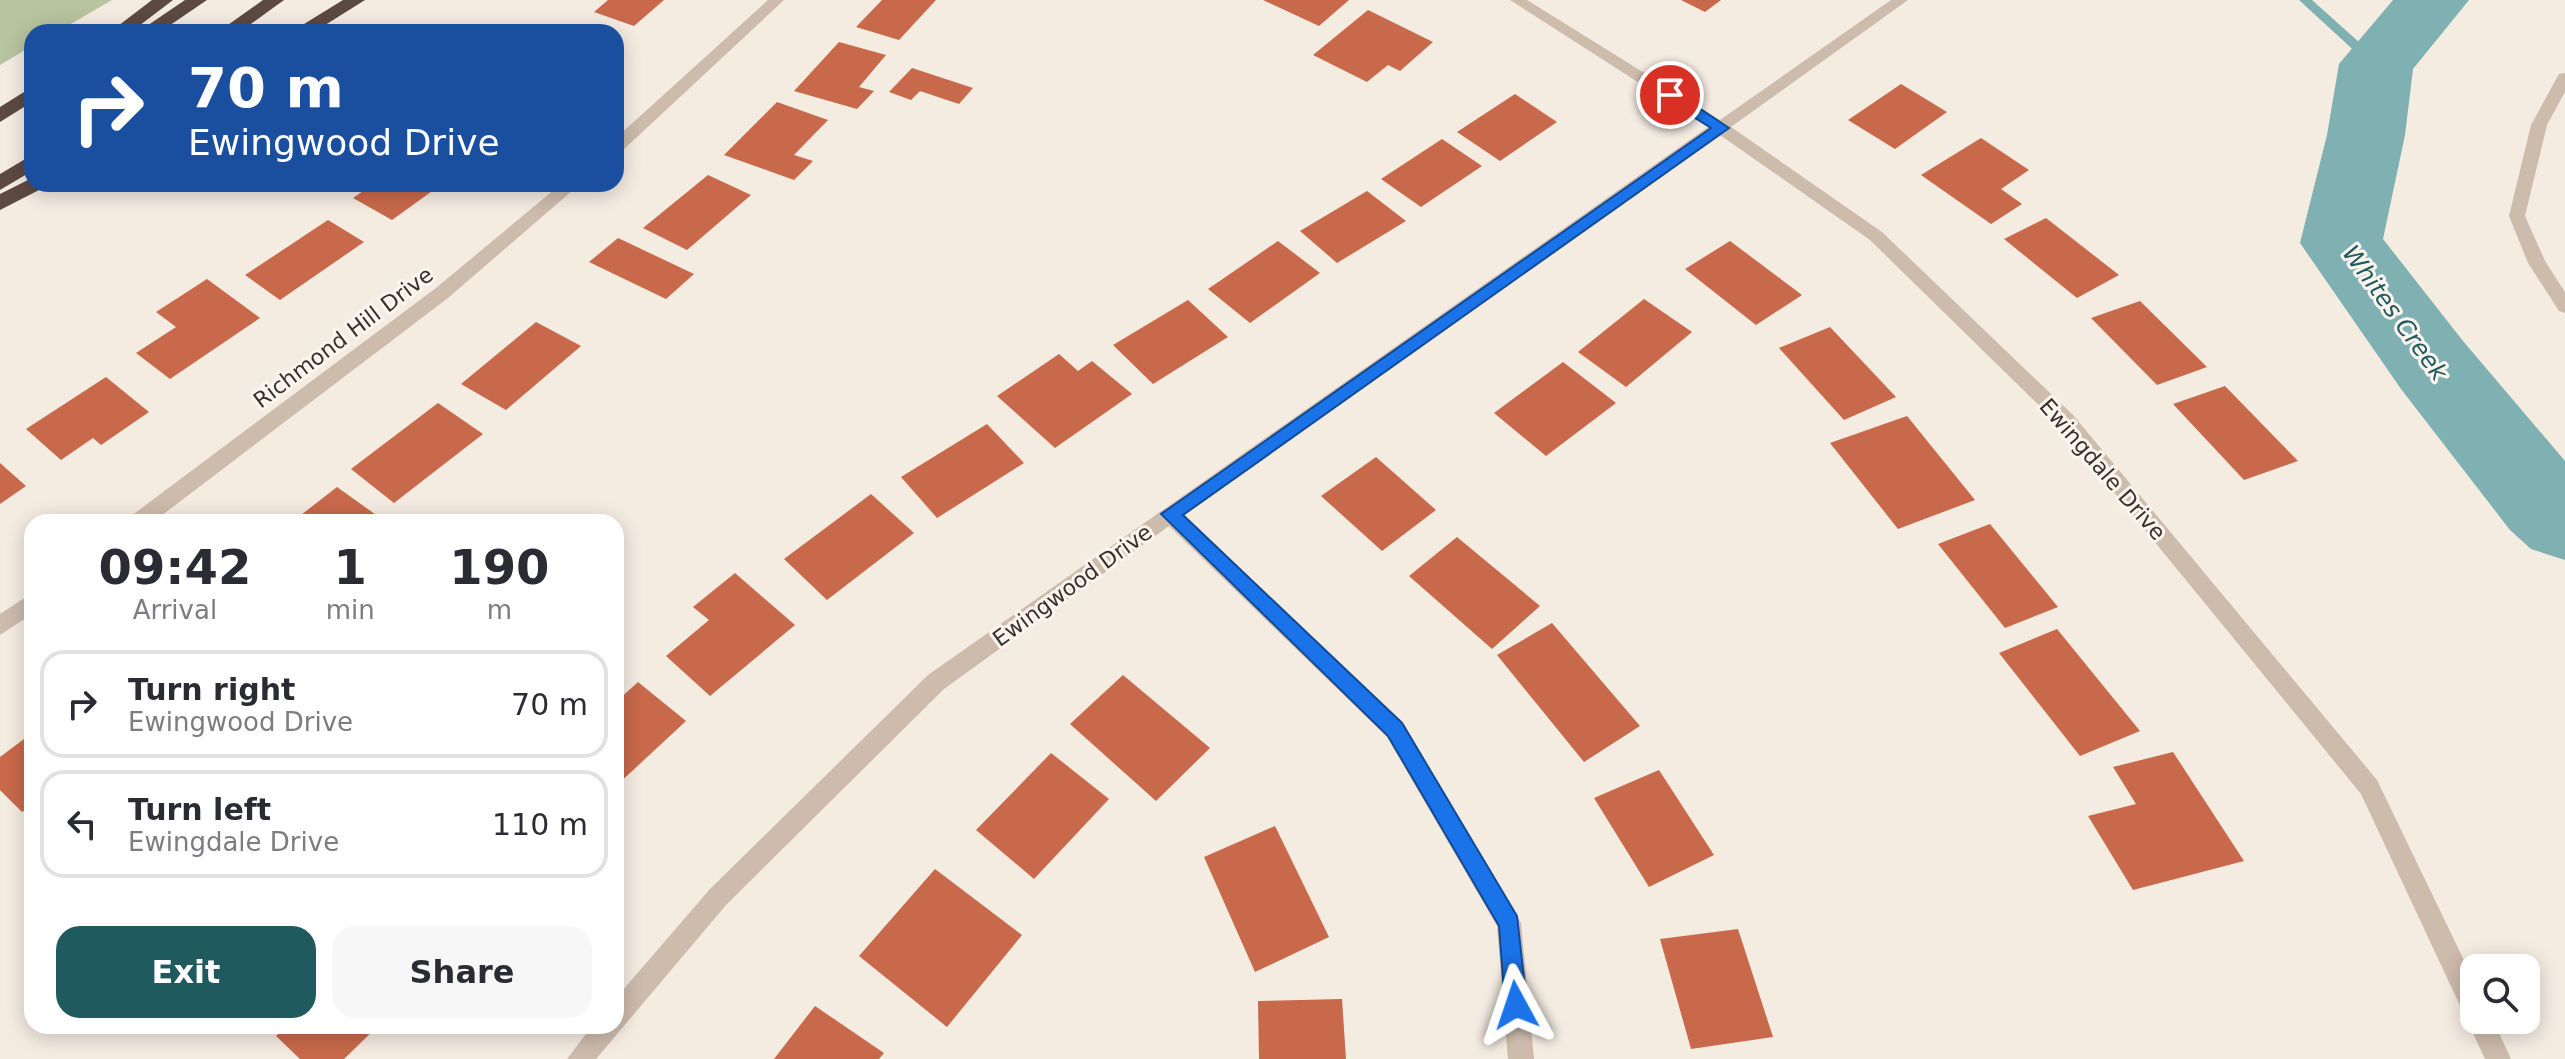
<!DOCTYPE html>
<style>
:root{--surface:#fff;--page:#f7f7f7;--text:#2b2b33;--muted:#7c7c81;--line:#e1e1e2;--accent:#1f5a5e}
body{margin:0;font-family:"DejaVu Sans",sans-serif;background:var(--page);color:var(--text);height:100vh;display:flex;flex-direction:column;font-size:30px;white-space:nowrap}
*{box-sizing:border-box;margin:0}
p{font-size:26px;color:var(--muted)}
.icon{flex:none;width:44px;height:44px;fill:none;stroke:currentColor;stroke-width:2;stroke-linecap:round;stroke-linejoin:round}
.map{position:relative;flex:1;overflow:hidden}
.details{position:absolute;left:24px;top:514px;width:600px;height:520px;display:flex;flex-direction:column;background:var(--surface);border-radius:24px;box-shadow:0 4px 20px #0003}
.details>*{flex:none}
.top-card{position:absolute;left:24px;top:24px;width:600px;height:168px;border-radius:24px;box-shadow:0 4px 20px #0003;background:#1a4fa0;color:#fff;overflow:hidden}
.controls{position:absolute;left:2460px;top:954px;display:grid;gap:16px}
.controls a{display:grid;place-items:center;width:80px;height:80px;border-radius:16px;background:var(--surface);box-shadow:0 4px 20px #0003;font-size:40px}
.pin{position:absolute;display:grid;place-items:center;width:68px;height:68px;color:#fff;margin:-34px;border:4px solid #fff;border-radius:50%;box-shadow:0 2px 8px #0007}
.me{position:absolute;width:88px;margin:-44px;rotate:355deg;stroke-linejoin:round;filter:drop-shadow(0 0 6px #0008)}
.turn{display:flex;align-items:center;gap:28px;height:168px;padding:0 32px;font-size:36px}
.turn .icon{width:104px;height:104px;stroke-width:2.5}
.turn b{display:block;font-size:56px;line-height:68px}
.eta{display:flex;justify-content:space-evenly;align-items:center;height:136px;text-align:center}
.eta b{font-size:48px;font-weight:600;line-height:56px}
.cta{display:flex;gap:16px;margin-top:auto;padding:16px 32px}
.cta a{flex:1;height:92px;border-radius:24px;background:var(--accent);color:#fff;font-size:32px;font-weight:600;line-height:92px;text-align:center}
.cta a+a{background:var(--page);color:var(--text)}
ul{padding:0;list-style:none}
li{display:flex;align-items:center;gap:24px;height:108px;margin:0 16px 12px;padding:0 16px;border:4px solid var(--line);border-radius:24px}
li div{flex:1}
li b{display:block;font-size:30px}
li em{font-style:normal}
.map>svg:first-child{display:block}
.green{fill:#b8c4a0}
.lines{fill:none;stroke-linecap:round;stroke-linejoin:round}
.stream{fill:#7fb0b2;fill-rule:evenodd}
.river{fill:#7fb0b2;fill-rule:evenodd}
.building{fill:#c8694b}
.minor{fill:#cdbbac;fill-rule:evenodd}
.motorway{fill:#5c4a42;fill-rule:evenodd}
.route{fill:#1a73e8;stroke:#114b97;stroke-width:2}
.labels{text-anchor:middle;stroke-width:6;stroke-linejoin:round;paint-order:stroke}
.street-label{font-size:22px;fill:#3b302b;stroke:#fbf5ee}
.water-label{font-size:24px;font-style:italic;fill:#1f5a5e;stroke:#fbf5ee}
</style>
<div class="map">
<svg width="2565" height="1059" viewBox="0 0 2565 1059">
<rect width="100%" height="100%" fill="#f4ebe1"/>
<path class="green" d="M0,0H112L57,32H32V46L0,65Z"/>
<g class="lines">
<path class="stream" d="M2299,0H2312L2380,61V67H2372Z"/>
<path class="river" d="M2393,0H2469L2413,69L2405,135L2383,239L2463,341L2565,461V560L2531,549L2510,530L2401,389L2300,243L2327,135L2339,64Z"/>
</g>
<path class="building" d="M608,0H664L634,26L594,12Z
M882,0H936L899,40L856,27Z
M1263,0H1349L1319,26Z
M1681,0H1721L1705,12Z
M1368,10L1433,42L1400,71L1388,65L1367,82L1313,55Z
M839,42L886,55L859,87L874,91L857,109L794,91Z
M912,68L973,88L959,104L920,91L911,100L889,92Z
M1901,84L1947,112L1895,149L1848,120Z
M1515,94L1557,122L1500,161L1457,132Z
M777,102L828,120L794,155L813,161L794,180L724,155Z
M1981,138L2029,170L2001,189L2022,204L1991,224L1921,175Z
M1442,139L1482,166L1421,207L1381,179Z
M708,175L751,195L687,250L643,228Z
M373,184H442L392,220L353,198Z
M1367,191L1406,221L1337,263L1300,231Z
M2046,218L2119,275L2077,298L2004,239Z
M328,220L364,242L280,300L245,275Z
M618,238L694,274L666,299L589,262Z
M1278,241L1320,273L1250,323L1208,289Z
M1730,241L1802,295L1756,325L1685,269Z
M207,279L260,318L170,379L136,353L176,327L156,312Z
M1644,299L1692,332L1626,387L1578,352Z
M1188,300L1228,337L1153,384L1113,345Z
M2140,301L2207,367L2157,385L2091,318Z
M536,322L581,346L506,410L461,384Z
M1830,327L1896,397L1844,420L1779,348Z
M1059,354L1078,371L1092,361L1132,394L1055,448L997,396Z
M1563,362L1616,403L1546,456L1494,413Z
M106,377L149,412L101,445L93,438L61,460L26,429Z
M2225,386L2298,461L2244,480L2173,404Z
M438,403L483,434L394,503L351,469Z
M1907,416L1975,500L1898,529L1830,443Z
M987,424L1024,463L937,518L901,477Z
M1376,457L1436,510L1382,551L1321,496Z
M0,463L26,486L0,504Z
M337,487L386,522H292Z
M871,494L914,533L827,600L784,559Z
M1990,524L2058,607L2005,628L1938,544Z
M1457,537L1540,606L1492,649L1409,576Z
M735,573L795,625L710,696L666,656L709,620L693,607Z
M1552,623L1640,726L1584,762L1497,655Z
M2057,629L2140,731L2080,756L1999,653Z
M1123,675L1210,748L1156,801L1070,724Z
M638,682L686,721L616,786V702Z
M32,733V805L22,812L0,790V757Z
M2173,752L2244,861L2133,890L2088,816L2136,804L2113,767Z
M1051,753L1109,799L1034,879L976,830Z
M1659,770L1714,855L1649,887L1594,798Z
M1275,826L1329,937L1255,972L1204,857Z
M935,869L1022,935L947,1027L859,956Z
M1738,929L1773,1037L1691,1049L1660,939Z
M1342,999L1346,1059H1259L1258,1001Z
M815,1006L884,1053L879,1059H774Z
M287,1026H378L344,1059H300L276,1036Z"/>
<g class="lines">
<path class="minor" d="M768,0H784L622,151L616,153V138Z
M1510,0H1527L1720,120L1891,0H1908L1731,127L1882,232L2073,415L2377,780L2474,981V1020H2493L2511,1059H2485L2361,794L2059,425L1870,240L1720,135L1184,515L1403,723L1521,923L1534,1059H1508L1497,926L1387,737L1169,526L944,689L726,905L596,1059H567L592,1026H616V998L710,889L928,675L1708,127Z
M2565,73V92L2547,125L2525,216L2545,261L2565,292V313L2559,311L2528,263L2509,216L2531,125L2559,74Z
M561,184H580L448,298L153,522H128L131,516L436,288Z
M32,593V614L0,635V614Z"/>
<path class="motorway" d="M152,0H173L131,32H110Z
M185,0H207L160,32H138Z
M263,0H284L240,32H218Z
M343,0H365L314,32H291Z
M32,87V102L0,122V107Z
M32,155V171L0,190V174Z
M32,178V184H44L41,189L0,210V194Z"/>
</g>
<path class="route" d="M1665,92H1675L1729,128L1183,515L1402,723L1517,916L1527,1005L1524,1013L1516,1016L1508,1013L1505,1005L1499,926L1388,736L1161,514L1711,128L1665,99Z"/>
<g class="labels">
<g class="street-label">
<text transform="translate(343 337) rotate(-37)" y="8">Richmond Hill Drive</text>
<text transform="translate(2103 469) rotate(49)" y="8">Ewingdale Drive</text>
<text transform="translate(1072 585) rotate(-36)" y="8">Ewingwood Drive</text>
</g>
<g class="water-label">
<text transform="translate(2395 313) rotate(54)" y="8">Whites Creek</text>
</g>
</g>
</svg>
<div class="controls">
<a><svg class="icon" aria-label="search" viewBox="0 0 24 24"><circle cx="10" cy="10" r="6"/><path d="M15 15l6 6"/></svg></a>
</div>
<div class="pin" style="left:1670px;top:95px;background:#d93025"><svg class="icon" aria-label="arrive" viewBox="0 0 24 24"><path d="M6 21V4h12l-3 4 3 4H6"/></svg></div>
<svg class="me" style="left:1516px;top:1005px" viewBox="-20 -20 40 40"><path d="M0-17L14 15 0 8-14 15z" fill="#1a73e8" stroke="#fff" stroke-width="4"/></svg>
<div class="top-card">
<div class="turn"><svg class="icon" aria-label="right" viewBox="0 0 24 24"><path d="M7 20v-9h11M14 6l5 5-5 5"/></svg><div><b>70 m</b>Ewingwood Drive</div></div>
</div>
<section class="details">
<div class="eta">
<div><b>09:42</b><p>Arrival</p></div>
<div><b>1</b><p>min</p></div>
<div><b>190</b><p>m</p></div>
</div>
<ul>
<li><svg class="icon" aria-label="right" viewBox="0 0 24 24"><path d="M7 20v-9h11M14 6l5 5-5 5"/></svg><div><b>Turn right</b><p>Ewingwood Drive</p></div><em>70 m</em></li>
<li><svg class="icon" aria-label="left" viewBox="0 0 24 24"><path d="M17 20v-9H6M10 6l-5 5 5 5"/></svg><div><b>Turn left</b><p>Ewingdale Drive</p></div><em>110 m</em></li>
</ul>
<div class="cta"><a>Exit</a><a>Share</a></div>
</section>
</div>
